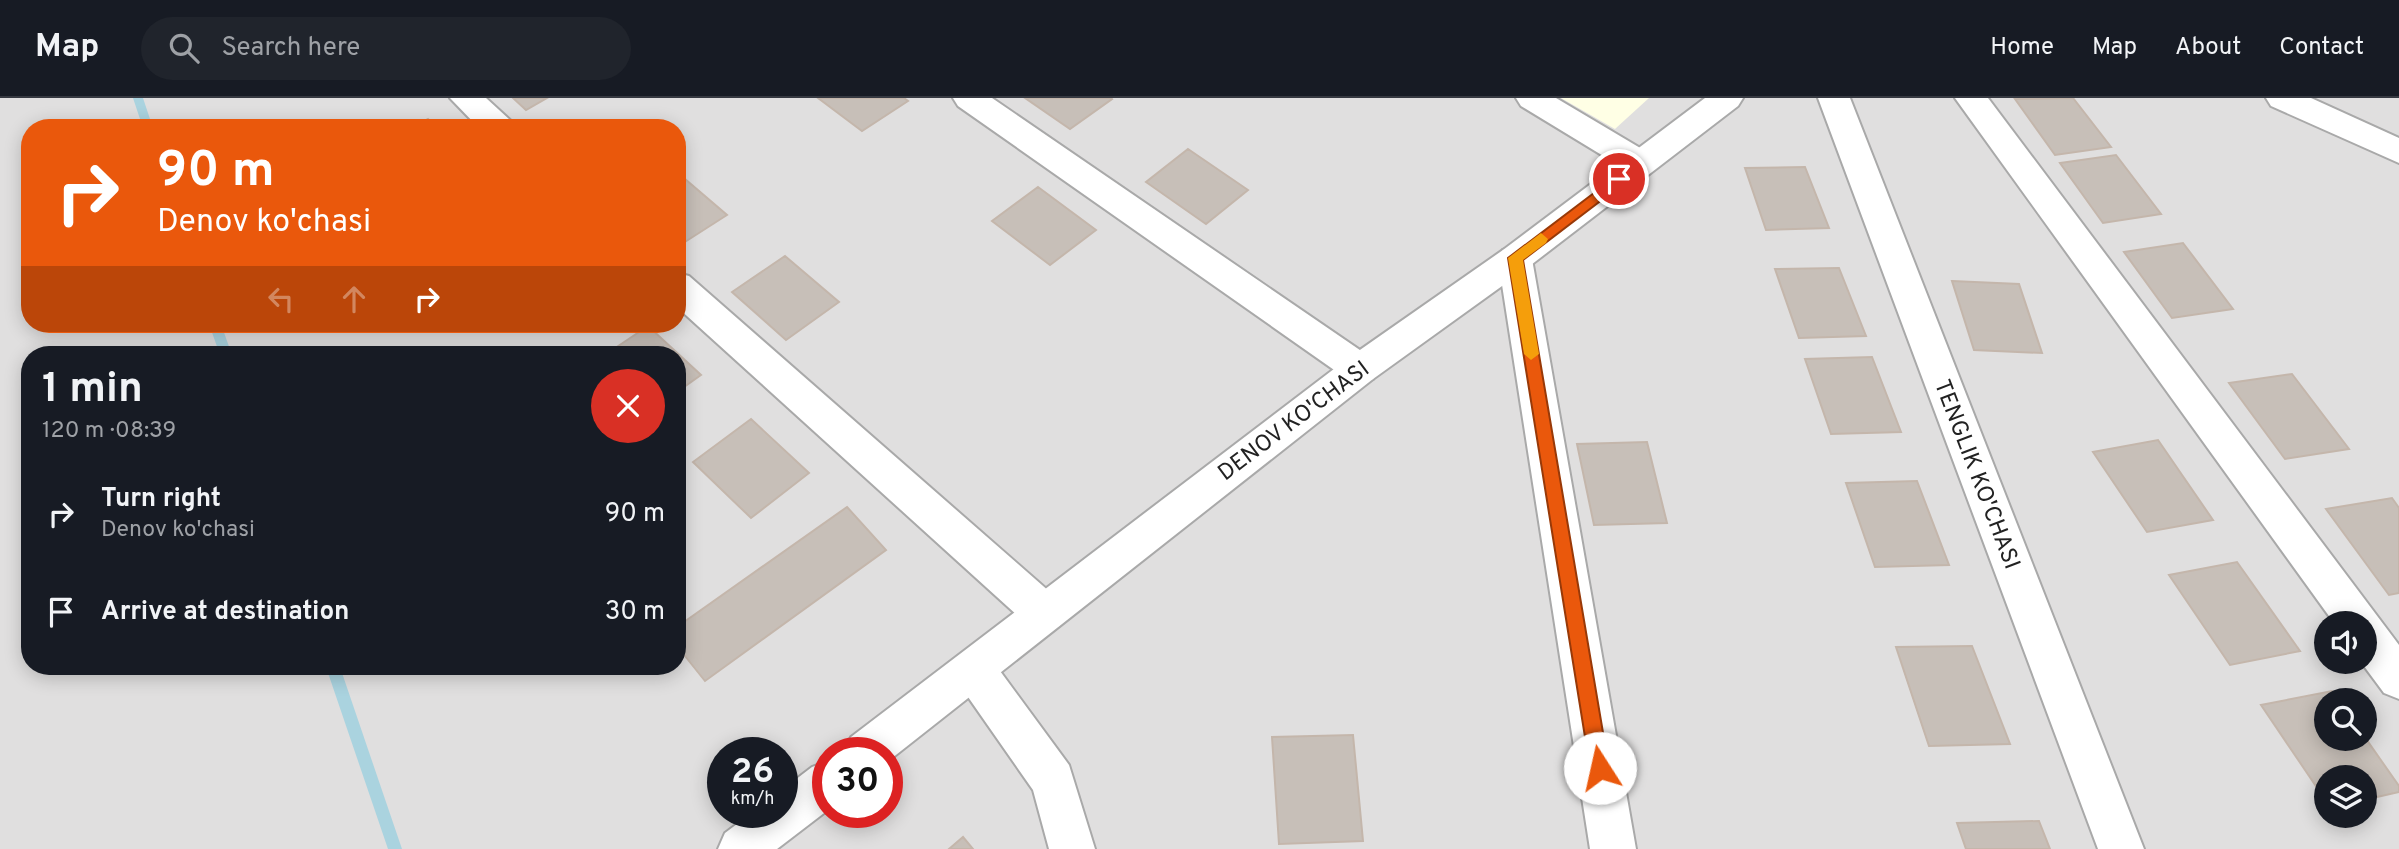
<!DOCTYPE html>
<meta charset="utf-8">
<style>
:root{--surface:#171b24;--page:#20242c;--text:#f1f3f6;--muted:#9ea1a6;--line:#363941}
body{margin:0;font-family:Overpass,sans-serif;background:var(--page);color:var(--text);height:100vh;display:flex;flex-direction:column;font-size:26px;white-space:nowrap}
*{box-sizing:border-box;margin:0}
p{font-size:23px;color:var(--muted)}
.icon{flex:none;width:38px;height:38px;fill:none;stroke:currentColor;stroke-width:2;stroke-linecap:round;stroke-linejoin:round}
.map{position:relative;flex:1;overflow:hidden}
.side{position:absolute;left:21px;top:248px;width:665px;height:329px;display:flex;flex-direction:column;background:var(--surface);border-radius:28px;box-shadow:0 4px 18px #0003}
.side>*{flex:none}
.hud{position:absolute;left:21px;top:21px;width:665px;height:214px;border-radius:28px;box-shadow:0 4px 18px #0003;background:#ea580c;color:#fff;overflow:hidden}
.fabs{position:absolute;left:2314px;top:513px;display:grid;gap:14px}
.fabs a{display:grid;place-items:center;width:63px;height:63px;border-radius:50%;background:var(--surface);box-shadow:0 4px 18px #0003;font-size:35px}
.speed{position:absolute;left:707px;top:639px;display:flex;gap:14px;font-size:35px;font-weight:700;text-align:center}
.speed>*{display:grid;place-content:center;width:91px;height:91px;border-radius:50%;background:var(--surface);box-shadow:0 4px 18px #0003;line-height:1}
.speed small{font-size:18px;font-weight:400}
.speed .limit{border:10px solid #d22;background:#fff;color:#111}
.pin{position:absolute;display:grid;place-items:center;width:60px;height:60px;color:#fff;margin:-30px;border:4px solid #fff;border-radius:50%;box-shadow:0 2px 7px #0007}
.me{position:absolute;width:77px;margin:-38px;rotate:350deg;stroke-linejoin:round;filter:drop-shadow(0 0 5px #0008)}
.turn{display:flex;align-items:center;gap:24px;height:147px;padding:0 21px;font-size:32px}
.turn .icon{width:91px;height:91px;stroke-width:2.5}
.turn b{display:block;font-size:49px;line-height:60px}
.lanes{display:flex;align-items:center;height:66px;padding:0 21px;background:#0003;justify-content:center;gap:35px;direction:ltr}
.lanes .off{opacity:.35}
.round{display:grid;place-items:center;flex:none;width:74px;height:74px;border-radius:37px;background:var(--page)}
.headline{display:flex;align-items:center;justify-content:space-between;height:119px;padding:0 21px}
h1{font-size:42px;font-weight:700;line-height:52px}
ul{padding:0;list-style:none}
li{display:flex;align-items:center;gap:21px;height:98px;padding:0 21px}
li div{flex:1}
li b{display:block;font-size:26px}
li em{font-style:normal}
header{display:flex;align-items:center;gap:42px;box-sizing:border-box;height:98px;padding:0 35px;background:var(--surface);border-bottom:2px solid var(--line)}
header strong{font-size:33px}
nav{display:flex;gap:38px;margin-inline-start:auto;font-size:24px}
.search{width:490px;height:63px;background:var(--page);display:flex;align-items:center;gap:18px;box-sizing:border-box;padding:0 24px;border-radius:38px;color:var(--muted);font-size:26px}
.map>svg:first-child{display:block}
.residential{fill:#e0dfdf;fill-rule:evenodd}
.education{fill:#ffffe5}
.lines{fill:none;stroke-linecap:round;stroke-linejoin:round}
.stream{fill:#aad3df;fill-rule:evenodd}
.building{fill:#c7bfb8;stroke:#c4b6ab;stroke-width:2}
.minor-casing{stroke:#a9a9a9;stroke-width:4}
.tertiary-casing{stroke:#a9a9a9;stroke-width:4}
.minor{fill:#fff;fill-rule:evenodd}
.tertiary{fill:#fff;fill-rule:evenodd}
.route{fill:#ea580c;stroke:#983908;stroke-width:2}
.slow{fill:#f59e0b}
.labels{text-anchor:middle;stroke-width:6;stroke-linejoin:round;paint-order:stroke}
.street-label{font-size:23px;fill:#222;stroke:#fff}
</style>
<header>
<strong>Map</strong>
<div class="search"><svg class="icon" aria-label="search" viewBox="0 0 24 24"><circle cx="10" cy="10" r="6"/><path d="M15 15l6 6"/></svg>Search here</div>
<nav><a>Home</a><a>Map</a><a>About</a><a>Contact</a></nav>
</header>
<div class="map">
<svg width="2399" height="751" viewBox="0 0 2399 751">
<rect width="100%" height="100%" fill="#f2efe9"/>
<path class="residential" d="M0,0H2399V751H0ZM30,30H677V226H30ZM30,257H677V569H30ZM2326,525H2364V564H2326ZM2326,602H2364V640H2326ZM723,654H782V714H723ZM828,654H887V714H828ZM2326,679H2364V718H2326Z"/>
<path class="education" d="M1561,0H1649L1615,31Z"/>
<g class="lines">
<path class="stream" d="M133,0H143L153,30H143Z
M209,226H221L232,257H220Z
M326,569H340L402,751H388Z"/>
</g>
<path class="building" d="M513,0H547L526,12Z
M818,0H904L908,3L862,33Z
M1025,0H1111L1112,1L1070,31Z
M2073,0L2111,49L2055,57L2015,1Z
M428,21L438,30H412Z
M1188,51L1248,92L1206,126L1146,84Z
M2116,57L2161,116L2103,125L2060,65Z
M1805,69L1829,130L1766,132L1745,70Z
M678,75L727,117L677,149V76Z
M1038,89L1096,132L1050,167L992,123Z
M2183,145L2233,211L2172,220L2124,154Z
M785,158L839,204L786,242L732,194Z
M1839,170L1866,238L1799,240L1775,171Z
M1952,183L2019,186L2042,255L1974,252Z
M648,228L701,277L677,294V257H605Z
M1872,259L1901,334L1831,336L1805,261Z
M2292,276L2349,351L2285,361L2229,285Z
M751,321L809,375L751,420L693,364Z
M2158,342L2213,422L2147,434L2093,354Z
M1647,344L1667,425L1594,427L1577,346Z
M1917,383L1949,467L1875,469L1846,385Z
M2392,400L2399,410V495L2389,497L2326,411Z
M847,409L886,452L705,583L677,548V529Z
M2237,464L2300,553L2230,567L2169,477Z
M1972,548L2010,646L1929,648L1896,549Z
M2332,593L2339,602H2326V640H2364V638L2399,688V694L2364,702V679H2326V703L2261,607Z
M1353,637L1363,743L1279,746L1272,639Z
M2039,723L2050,751H1966L1957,725Z
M963,739L973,751H949Z"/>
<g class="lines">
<defs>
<path id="minor" d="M450,0H486L510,22L515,30H479Z
M953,0H992L1373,261L1378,271L1373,281L1360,286L1347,281L958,8Z
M1516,0H1556L1652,57L1656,65L1652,73L1640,77L1628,73L1521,8Z
M1818,0H1850L2144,751H2098Z
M1955,0H1988L2399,547V601L2384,595L2361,564H2364V525H2334Z
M1515,148L1527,152L1532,161L1636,751H1590L1498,161L1503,152Z
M677,175L689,178L1059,502L1065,515L1059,528L1044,534L1029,528L677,209Z
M974,552L989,558L1069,667L1095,751H1049L1033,692L959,586L953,572L959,558Z"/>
<path id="tertiary" d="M1705,0H1743L1738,8L1527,170L1373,281L887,664V654H844L851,639L1347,261L1503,152Z
M2266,0H2311L2399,40V65L2271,8Z
M828,663V712L777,751H718L725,735L753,714H782V692L812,669Z"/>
</defs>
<use href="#minor" class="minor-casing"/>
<use href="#tertiary" class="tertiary-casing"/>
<use href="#minor" class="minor"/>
<use href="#tertiary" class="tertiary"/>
</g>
<path class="route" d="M1619,76L1624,77V85L1523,162L1609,670L1606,676L1600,679L1593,676L1590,670L1508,160Z"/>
<path class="slow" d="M1541,135L1548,141L1546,145L1523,162L1539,256L1531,262L1524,256L1508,160Z"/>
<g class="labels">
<g class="street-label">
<text transform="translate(1293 322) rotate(-37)" y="8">DENOV KO'CHASI</text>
<text transform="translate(1978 376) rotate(69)" y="8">TENGLIK KO'CHASI</text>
</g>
</g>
</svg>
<div class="fabs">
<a><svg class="icon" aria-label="sound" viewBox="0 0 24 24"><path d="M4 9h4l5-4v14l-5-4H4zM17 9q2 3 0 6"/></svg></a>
<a><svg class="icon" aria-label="search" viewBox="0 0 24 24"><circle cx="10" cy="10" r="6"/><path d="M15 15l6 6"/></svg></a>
<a><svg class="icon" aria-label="layers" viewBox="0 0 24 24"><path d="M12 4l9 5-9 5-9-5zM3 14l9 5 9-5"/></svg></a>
</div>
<div class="speed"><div>26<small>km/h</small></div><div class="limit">30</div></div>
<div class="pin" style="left:1619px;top:81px;background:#d93025"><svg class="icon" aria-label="arrive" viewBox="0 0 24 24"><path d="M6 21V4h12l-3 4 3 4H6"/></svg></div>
<svg class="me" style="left:1600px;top:670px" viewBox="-20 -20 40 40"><circle r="19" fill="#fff"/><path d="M0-13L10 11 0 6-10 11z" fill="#ea580c"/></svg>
<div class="hud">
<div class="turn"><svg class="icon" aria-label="right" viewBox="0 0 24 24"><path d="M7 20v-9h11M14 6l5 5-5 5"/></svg><div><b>90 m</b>Denov ko'chasi</div></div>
<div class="lanes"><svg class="icon off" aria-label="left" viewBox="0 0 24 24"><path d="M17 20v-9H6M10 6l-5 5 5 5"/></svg><svg class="icon off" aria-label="ahead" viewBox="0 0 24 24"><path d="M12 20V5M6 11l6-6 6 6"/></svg><svg class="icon" aria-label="right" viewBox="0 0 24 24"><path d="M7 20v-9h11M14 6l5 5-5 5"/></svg></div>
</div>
<section class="side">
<div class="headline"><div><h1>1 min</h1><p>120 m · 08:39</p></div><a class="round" style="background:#d93025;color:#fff"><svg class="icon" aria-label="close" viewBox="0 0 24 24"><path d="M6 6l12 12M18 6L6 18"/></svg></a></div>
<ul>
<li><svg class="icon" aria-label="right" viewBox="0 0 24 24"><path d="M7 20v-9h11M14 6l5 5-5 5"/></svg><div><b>Turn right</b><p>Denov ko'chasi</p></div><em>90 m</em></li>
<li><svg class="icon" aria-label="arrive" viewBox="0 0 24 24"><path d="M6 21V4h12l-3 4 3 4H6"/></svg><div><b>Arrive at destination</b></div><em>30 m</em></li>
</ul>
</section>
</div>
